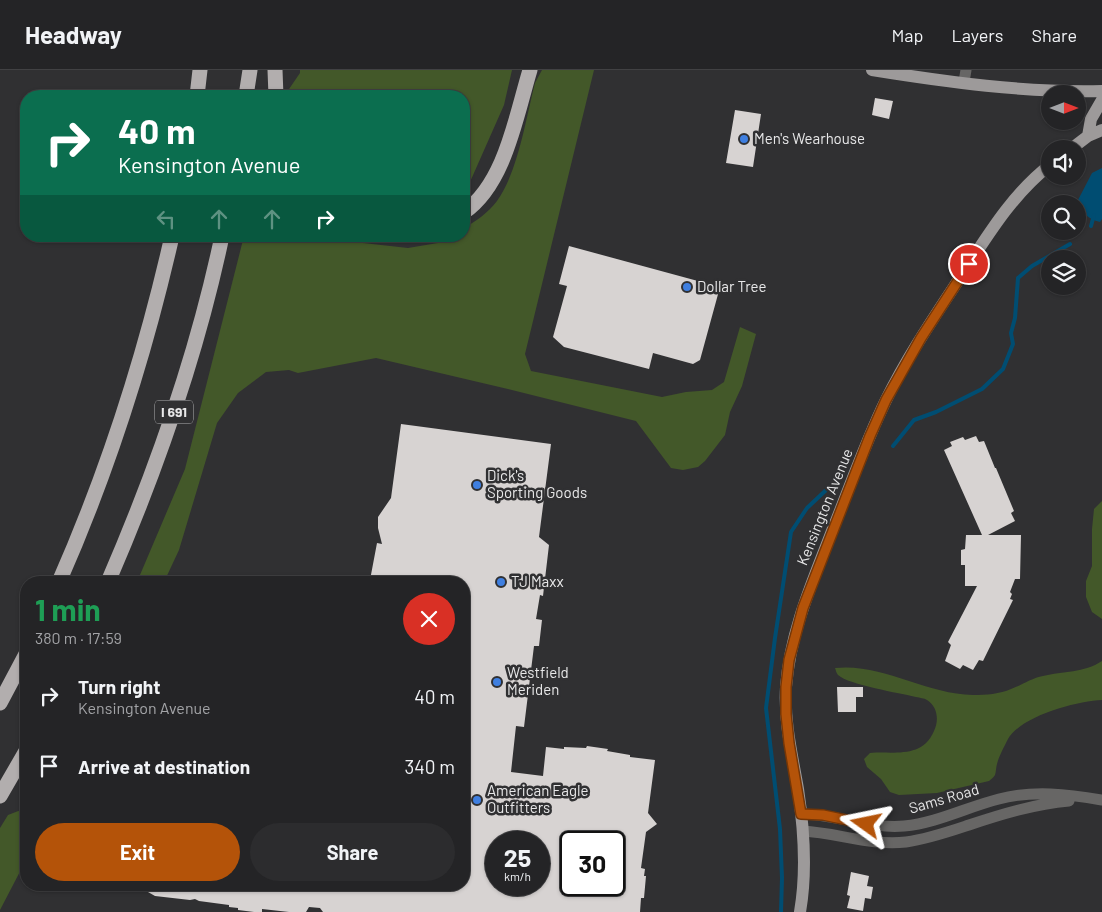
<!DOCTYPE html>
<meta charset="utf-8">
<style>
:root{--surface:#242426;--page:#2c2c2e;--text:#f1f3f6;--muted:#a3a4a7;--line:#414143;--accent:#b45309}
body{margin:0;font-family:Barlow,sans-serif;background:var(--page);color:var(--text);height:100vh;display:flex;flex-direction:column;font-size:19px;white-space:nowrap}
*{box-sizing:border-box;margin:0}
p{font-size:16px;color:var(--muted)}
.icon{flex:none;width:28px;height:28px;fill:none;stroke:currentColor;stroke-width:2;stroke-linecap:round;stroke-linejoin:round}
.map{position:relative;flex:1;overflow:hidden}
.sheet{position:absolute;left:20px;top:506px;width:450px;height:315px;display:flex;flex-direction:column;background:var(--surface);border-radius:20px;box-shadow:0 1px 4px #0004,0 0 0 1px var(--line)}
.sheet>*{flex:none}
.top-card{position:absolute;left:20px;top:20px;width:450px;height:152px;border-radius:20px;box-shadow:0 1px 4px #0004,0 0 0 1px var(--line);background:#0b6e4f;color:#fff;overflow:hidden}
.needle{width:32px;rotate:90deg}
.buttons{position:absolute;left:1041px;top:15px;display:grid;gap:10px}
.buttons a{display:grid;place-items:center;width:45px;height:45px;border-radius:50%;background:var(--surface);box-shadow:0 1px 4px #0004,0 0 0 1px var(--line);font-size:25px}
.speed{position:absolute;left:485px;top:761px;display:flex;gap:10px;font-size:25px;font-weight:700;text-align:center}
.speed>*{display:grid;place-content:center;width:65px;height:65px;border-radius:50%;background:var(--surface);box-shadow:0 1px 4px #0004,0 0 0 1px var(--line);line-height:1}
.speed small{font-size:12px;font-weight:400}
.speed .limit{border:2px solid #111;border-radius:8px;background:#fff;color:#111}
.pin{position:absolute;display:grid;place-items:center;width:42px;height:42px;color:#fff;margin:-21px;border:2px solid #fff;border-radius:50%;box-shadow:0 1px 5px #0007}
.me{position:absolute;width:55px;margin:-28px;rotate:282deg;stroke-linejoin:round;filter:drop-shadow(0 0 4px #0008)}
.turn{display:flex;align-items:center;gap:18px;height:105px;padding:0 15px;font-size:22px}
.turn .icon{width:65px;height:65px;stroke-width:2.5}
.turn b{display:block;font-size:35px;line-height:42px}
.lanes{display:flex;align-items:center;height:48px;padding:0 15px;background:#0003;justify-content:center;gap:25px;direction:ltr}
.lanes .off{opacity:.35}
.round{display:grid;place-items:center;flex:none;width:52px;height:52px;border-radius:26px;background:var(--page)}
.summary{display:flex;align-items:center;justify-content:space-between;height:85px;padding:0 15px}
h1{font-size:30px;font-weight:700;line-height:38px;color:#1e9e55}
.button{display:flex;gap:10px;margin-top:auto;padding:10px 15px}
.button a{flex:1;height:58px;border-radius:30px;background:var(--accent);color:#fff;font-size:20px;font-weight:700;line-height:58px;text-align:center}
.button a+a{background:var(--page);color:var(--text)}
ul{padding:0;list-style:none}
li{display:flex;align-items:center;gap:15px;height:70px;padding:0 15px}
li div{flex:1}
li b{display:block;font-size:19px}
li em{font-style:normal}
header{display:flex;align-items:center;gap:30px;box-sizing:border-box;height:70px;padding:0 25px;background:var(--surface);border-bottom:1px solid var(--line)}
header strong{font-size:24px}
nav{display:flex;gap:28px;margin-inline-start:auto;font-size:18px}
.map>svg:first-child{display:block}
.green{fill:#435829}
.water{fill:#004d72}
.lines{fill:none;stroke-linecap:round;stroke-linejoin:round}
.stream{stroke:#004d72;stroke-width:4}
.building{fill:#d7d3d2;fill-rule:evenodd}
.minor{stroke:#676665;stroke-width:11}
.major{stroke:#9d9a9a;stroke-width:12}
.highway{stroke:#b2aeae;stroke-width:15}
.route-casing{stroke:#753606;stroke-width:12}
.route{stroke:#b45309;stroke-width:9}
.shop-dot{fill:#3f7fe0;stroke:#303032;stroke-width:2}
.labels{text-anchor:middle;stroke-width:5;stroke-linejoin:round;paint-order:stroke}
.shield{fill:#303032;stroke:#b1b1b2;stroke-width:1}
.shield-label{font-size:14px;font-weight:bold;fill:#e8e8e9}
.poi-label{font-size:15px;fill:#e8e8e9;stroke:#303032;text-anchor:start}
.street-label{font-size:15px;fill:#e8e8e9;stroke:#303032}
</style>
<header>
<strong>Headway</strong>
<nav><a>Map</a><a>Layers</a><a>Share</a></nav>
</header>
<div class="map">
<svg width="1102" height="842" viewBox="0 0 1102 842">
<rect width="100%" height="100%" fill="#303032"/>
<path class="green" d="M300,0H512L504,35L466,121L464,122V26H289L287,22L300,3Z
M542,0H594L525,284L531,301L662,327L686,322L712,320L724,312L740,257L756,264L742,316L730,342L725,365L705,391L698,397L683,400L671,398L636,351L512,320L376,288L298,303L289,300L266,302L238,323L217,353L179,480L164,512H137L185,399L244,166H351L363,173L408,178L438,173L450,166H464V158C475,152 489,142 497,131C518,102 526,48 535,13Z
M1102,431V549L1092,542L1086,527V511L1092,496V459L1094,439Z
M1102,591V630C1077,631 1021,646 1008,669C1004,677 999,686 997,694C996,697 996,702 995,705C993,708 991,709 989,711L937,723L899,725L890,722L881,709L867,697L864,689L870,683C894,681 922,689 934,661C939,651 938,637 927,630C924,628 920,628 916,627C900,623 849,615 838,605C836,603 836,600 835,598C883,593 925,624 973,625C986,625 1000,624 1011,619C1022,615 1032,608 1043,606C1063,601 1084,603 1102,591Z
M26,738V790L0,840V758L8,745Z"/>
<path class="water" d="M1102,98V149L1100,152C1087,149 1082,142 1078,130L1092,103Z"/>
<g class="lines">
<path class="stream" d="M1091,156L1094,145
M893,376L914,350L936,342L982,319L1003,299L1013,274L1011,263L1015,248L1018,208L1032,196L1070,174
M781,842L782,808L780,759L766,638L775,568L791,462L807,438L840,407"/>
</g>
<path class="building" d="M875,28L893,31L889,49L872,45Z
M735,40L761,44L753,97L726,93Z
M569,176L720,217L700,290L693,294L653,283L649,299L564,277L553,267L567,216L559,214Z
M401,354L551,374L539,467L549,475L543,526L540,525L536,549L542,550L539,576H534L524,657L516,656L511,702L543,706L546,677L564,679V677L586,678L587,676L608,679L607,681L630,685V687L655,690L648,743L657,754L646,762L641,798L645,799L644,806H646L644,828H641L640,842H323L320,838L309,837L306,842H289L262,839V842H254L238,840V838L229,837V835L199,831L195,829L190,830L155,826L148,822L149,815H464V512H371L372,510H370L377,473L382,474L378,458V447L391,428ZM496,772H539V815H496ZM571,772H614V815H571Z
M976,366L979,372L984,371L995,398H996L1014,441L1011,443L1015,451L988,465H1021L1020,509H1015L1010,522L1012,524L1010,529L1013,530L983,591L979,590L973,600L963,595L960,599L945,591L951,575L948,572L977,516H965V495H961V480L965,479L966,465H982L944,380L952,376L950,372L963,367L965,370Z
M837,617H863V627H856V642H838Z
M851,802L869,806L867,816L873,817L871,829L865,828L863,841L847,838L850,826L847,825Z"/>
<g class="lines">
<path class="minor" d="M964,12L966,0
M801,744C836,744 869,759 904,756C937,753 967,737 999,729C1033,720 1068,724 1102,730
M803,761C838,763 871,776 906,772C928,769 948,762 969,755C1002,744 1035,734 1069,731"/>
<path class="major" d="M872,0C947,12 1025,23 1102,21
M1088,66L1091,49L1102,30
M1071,79L1088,66L1102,60
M800,842C807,802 804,759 798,719C792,684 784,653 786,617C790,561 814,508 834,456C851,414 866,371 886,330C909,283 939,240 967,197C991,160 1015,122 1050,95"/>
<path class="highway" d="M275,0L276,26
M197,26L200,0
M246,26L250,0
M464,142C505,114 516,46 530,0
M59,512C108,401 145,285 172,166
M108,512C156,401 197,285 222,166
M0,633L26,584
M0,726L26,681"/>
</g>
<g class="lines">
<defs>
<path id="route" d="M866,754L823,745L801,744L789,673L786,644V617L789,590L803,538L870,366L886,330L921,268L969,194"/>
</defs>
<use href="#route" class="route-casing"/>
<use href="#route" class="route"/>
</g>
<g class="shop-dot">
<circle cx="744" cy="69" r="5"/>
<circle cx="687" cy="217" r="5"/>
<circle cx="477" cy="415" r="5"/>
<circle cx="501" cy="512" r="5"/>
<circle cx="497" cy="612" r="5"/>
<circle cx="477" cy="730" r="5"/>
</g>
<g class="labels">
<rect class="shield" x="155" y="330.5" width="38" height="23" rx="4"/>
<g class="shield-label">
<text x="174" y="347">I 691</text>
</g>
<g class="poi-label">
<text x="754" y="74">Men's Wearhouse</text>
<text x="697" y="222">Dollar Tree</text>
<text x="487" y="411">Dick's<tspan x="487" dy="17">Sporting Goods</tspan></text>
<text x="511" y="517">TJ Maxx</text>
<text x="507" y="608">Westfield<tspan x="507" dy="17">Meriden</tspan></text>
<text x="487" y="726">American Eagle<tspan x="487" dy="17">Outfitters</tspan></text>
</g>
<g class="street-label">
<text transform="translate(825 437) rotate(-68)" y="5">Kensington Avenue</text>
<text transform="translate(944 729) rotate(-16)" y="5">Sams Road</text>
</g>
</g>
</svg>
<div class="buttons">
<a><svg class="needle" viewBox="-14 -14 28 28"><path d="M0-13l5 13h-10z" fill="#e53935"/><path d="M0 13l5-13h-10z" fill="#a3a4a7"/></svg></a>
<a><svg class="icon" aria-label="sound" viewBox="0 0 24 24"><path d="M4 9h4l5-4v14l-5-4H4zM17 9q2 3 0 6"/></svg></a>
<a><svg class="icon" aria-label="search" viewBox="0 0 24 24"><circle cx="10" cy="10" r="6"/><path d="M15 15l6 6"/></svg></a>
<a><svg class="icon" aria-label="layers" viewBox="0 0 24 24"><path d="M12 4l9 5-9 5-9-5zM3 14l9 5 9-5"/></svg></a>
</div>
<div class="speed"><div>25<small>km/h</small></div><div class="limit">30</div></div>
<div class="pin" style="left:969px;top:194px;background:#d93025"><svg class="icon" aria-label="arrive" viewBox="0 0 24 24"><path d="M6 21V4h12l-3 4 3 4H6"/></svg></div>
<svg class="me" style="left:866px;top:754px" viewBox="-20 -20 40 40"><path d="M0-17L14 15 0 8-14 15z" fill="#b45309" stroke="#fff" stroke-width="4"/></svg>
<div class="top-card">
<div class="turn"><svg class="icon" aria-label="right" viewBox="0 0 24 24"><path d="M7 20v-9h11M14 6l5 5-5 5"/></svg><div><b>40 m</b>Kensington Avenue</div></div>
<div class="lanes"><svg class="icon off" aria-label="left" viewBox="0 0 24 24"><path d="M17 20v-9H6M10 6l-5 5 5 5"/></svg><svg class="icon off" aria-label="ahead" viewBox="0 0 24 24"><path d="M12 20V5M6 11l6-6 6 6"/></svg><svg class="icon off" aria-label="ahead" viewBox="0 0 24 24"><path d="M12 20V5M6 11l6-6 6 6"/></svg><svg class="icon" aria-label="right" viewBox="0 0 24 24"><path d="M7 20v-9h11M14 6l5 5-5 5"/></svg></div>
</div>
<section class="sheet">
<div class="summary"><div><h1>1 min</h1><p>380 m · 17:59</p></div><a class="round" style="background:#d93025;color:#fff"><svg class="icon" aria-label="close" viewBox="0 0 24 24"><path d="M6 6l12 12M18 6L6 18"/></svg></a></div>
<ul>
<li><svg class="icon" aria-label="right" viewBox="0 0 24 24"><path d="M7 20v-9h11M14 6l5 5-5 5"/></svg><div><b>Turn right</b><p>Kensington Avenue</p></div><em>40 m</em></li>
<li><svg class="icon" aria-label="arrive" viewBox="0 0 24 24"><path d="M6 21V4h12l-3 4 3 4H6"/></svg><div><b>Arrive at destination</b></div><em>340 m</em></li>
</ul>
<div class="button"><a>Exit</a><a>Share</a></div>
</section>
</div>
